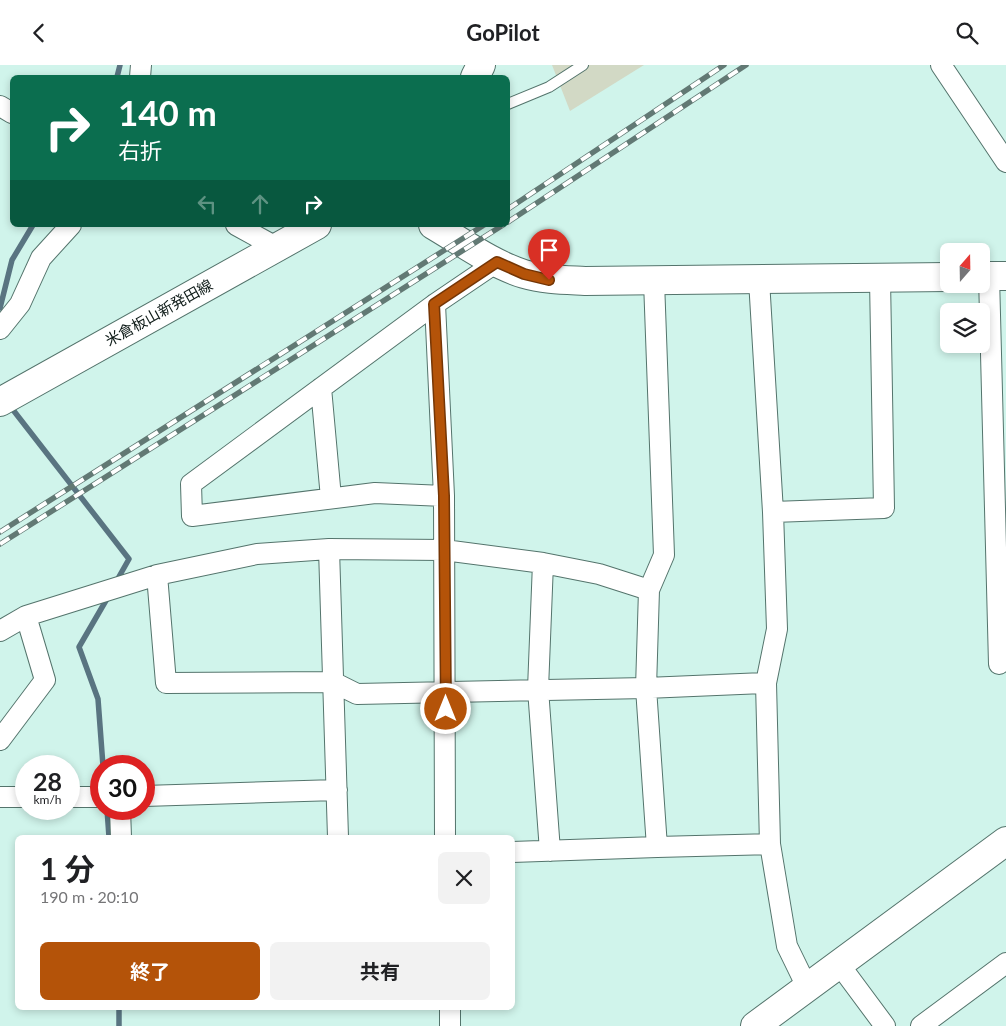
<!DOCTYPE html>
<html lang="ja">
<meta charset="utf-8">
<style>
:root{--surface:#fff;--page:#f2f2f2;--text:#202124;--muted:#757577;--accent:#b45309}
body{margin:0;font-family:Lato,"Noto Sans JP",sans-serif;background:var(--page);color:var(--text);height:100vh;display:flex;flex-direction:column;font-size:19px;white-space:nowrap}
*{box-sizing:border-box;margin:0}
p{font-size:16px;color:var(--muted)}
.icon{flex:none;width:28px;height:28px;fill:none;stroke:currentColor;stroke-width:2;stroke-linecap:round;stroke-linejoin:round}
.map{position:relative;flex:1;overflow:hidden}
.panel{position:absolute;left:15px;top:770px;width:500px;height:175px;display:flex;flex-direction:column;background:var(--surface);border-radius:8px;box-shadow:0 2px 8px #0003}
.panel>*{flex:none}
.guide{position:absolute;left:10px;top:10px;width:500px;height:152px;border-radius:8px;box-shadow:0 2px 8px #0003;background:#0b6e4f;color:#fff;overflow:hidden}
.needle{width:32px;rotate:20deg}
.tools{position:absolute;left:940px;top:178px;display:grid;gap:10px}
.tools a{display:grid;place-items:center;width:50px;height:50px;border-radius:8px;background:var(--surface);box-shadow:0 2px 8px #0003;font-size:25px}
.speed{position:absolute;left:15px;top:690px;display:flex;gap:10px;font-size:25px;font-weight:700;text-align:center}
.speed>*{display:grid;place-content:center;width:65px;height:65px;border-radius:50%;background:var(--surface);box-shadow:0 2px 8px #0003;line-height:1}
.speed small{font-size:12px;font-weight:400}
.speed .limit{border:8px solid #d22;background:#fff;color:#111}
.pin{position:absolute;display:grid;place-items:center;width:42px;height:42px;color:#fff;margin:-51px -21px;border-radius:50% 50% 50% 0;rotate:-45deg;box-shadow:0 0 5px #0007}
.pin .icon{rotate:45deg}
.me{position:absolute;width:55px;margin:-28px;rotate:0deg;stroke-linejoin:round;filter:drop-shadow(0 0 4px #0008)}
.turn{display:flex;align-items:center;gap:18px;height:105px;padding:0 25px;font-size:22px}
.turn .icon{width:65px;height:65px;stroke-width:2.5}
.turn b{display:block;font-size:35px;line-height:42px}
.lanes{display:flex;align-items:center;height:48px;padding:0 25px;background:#0003;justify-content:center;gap:25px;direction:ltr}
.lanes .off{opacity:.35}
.round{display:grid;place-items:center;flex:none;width:52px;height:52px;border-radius:8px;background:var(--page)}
.summary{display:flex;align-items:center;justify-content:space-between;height:85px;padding:0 25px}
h1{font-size:30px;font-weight:700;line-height:38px}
.primary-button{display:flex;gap:10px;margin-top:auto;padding:10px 25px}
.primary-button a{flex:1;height:58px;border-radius:8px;background:var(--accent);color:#fff;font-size:20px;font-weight:700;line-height:58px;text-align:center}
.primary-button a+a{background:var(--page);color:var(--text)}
header{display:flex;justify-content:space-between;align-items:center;height:65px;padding:0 25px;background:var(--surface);font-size:22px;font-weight:700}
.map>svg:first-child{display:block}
.green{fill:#d2d9c5}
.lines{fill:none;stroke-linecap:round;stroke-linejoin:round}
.stream{stroke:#597481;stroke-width:5.5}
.lane-casing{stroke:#54746c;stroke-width:12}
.street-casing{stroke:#54746c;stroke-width:22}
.secondary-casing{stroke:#54746c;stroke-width:30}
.lane{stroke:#fff;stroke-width:10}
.street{stroke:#fff;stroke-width:20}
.secondary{stroke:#fff;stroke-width:28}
.rail-casing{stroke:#627974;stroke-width:5.5}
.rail{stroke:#fff;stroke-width:4;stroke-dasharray:11;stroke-linecap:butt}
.route-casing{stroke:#753606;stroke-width:12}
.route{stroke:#b45309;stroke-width:9}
.labels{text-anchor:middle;stroke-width:5;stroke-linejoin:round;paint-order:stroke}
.street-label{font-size:15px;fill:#0d1a17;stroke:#fff}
</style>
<header><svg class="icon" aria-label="back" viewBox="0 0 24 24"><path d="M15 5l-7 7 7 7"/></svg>GoPilot<svg class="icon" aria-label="search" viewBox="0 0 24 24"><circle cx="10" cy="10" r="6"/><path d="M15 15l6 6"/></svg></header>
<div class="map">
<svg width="1006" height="961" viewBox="0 0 1006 961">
<rect width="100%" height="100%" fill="#d0f4eb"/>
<path class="green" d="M552,0H644L570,46Z"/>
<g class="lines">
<path class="stream" d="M117,12L120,0
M0,243L12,195L33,160
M10,341L129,494L116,517
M103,701L98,634L79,582L108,532
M107,744L109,772
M119,942V961"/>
<defs>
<path id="lane" d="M508,39L549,22L583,0"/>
<path id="street" d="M941,0L1006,97
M140,12L141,0
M0,41L12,48
M236,160L276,182
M989,211L999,599
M759,215L773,447L777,564L766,618L770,779L787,881L807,922
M435,239L444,431L445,772
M0,264L20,239L41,193L71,160
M321,323L331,433
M444,431L375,428L192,451L191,419L435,239L497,197
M773,447L884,443L880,214
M329,484L338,772
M543,498L538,624L550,786
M157,510L166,618L333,617L357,629L646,623L766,618
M649,525L664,490L654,216
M0,566L26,551L157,510L257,489L329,484L444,485L543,498L599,509L649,525L646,623L657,782L512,787
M0,675L45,615L26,551
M144,731L337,725
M0,732H26
M69,732H101
M120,744L121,772
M657,782L770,779
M839,899L885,961
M450,942V961
M921,961L1006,898"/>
<path id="secondary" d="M475,12L481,0
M433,160C462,177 492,199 524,209C544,215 565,215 585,216L949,212
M981,211H1006
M0,337L317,160
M755,961L1006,776"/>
</defs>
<use href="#lane" class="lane-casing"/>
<use href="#street" class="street-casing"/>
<use href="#secondary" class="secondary-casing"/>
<use href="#lane" class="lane"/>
<use href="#street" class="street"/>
<use href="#secondary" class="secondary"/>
<defs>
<path id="rail" d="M508,144L724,0
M508,157L746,0
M0,467L484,160
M0,479L503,160"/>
</defs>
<use href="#rail" class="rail-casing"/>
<use href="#rail" class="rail"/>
</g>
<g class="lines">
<defs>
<path id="route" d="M446,644L444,431L434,239L497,197L524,209L549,215"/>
</defs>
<use href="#route" class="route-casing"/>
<use href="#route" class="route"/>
</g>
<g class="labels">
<g class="street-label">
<text transform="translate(159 248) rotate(-29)" y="5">米倉板山新発田線</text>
</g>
</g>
</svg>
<div class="tools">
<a><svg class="needle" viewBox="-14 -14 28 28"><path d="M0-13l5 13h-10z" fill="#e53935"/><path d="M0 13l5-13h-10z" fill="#757577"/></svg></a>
<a><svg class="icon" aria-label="layers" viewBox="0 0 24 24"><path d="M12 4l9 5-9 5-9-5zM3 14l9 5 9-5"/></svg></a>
</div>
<div class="speed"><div>28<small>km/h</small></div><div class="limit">30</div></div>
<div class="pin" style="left:549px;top:215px;background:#d93025"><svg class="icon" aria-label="arrive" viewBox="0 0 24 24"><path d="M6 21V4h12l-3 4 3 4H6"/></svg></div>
<svg class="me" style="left:446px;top:644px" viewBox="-20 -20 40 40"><circle r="17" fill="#b45309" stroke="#fff" stroke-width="3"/><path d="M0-11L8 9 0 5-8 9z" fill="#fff"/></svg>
<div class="guide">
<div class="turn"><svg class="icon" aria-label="right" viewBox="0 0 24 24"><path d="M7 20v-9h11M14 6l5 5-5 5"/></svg><div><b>140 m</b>右折</div></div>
<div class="lanes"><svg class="icon off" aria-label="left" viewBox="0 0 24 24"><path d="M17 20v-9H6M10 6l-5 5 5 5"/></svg><svg class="icon off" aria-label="ahead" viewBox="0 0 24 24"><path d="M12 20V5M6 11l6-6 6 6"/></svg><svg class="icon" aria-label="right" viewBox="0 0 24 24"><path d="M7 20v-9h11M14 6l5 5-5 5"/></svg></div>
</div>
<section class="panel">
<div class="summary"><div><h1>1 分</h1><p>190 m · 20:10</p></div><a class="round"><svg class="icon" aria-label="close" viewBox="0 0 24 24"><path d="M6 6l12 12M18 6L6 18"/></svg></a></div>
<div class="primary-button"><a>終了</a><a>共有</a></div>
</section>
</div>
